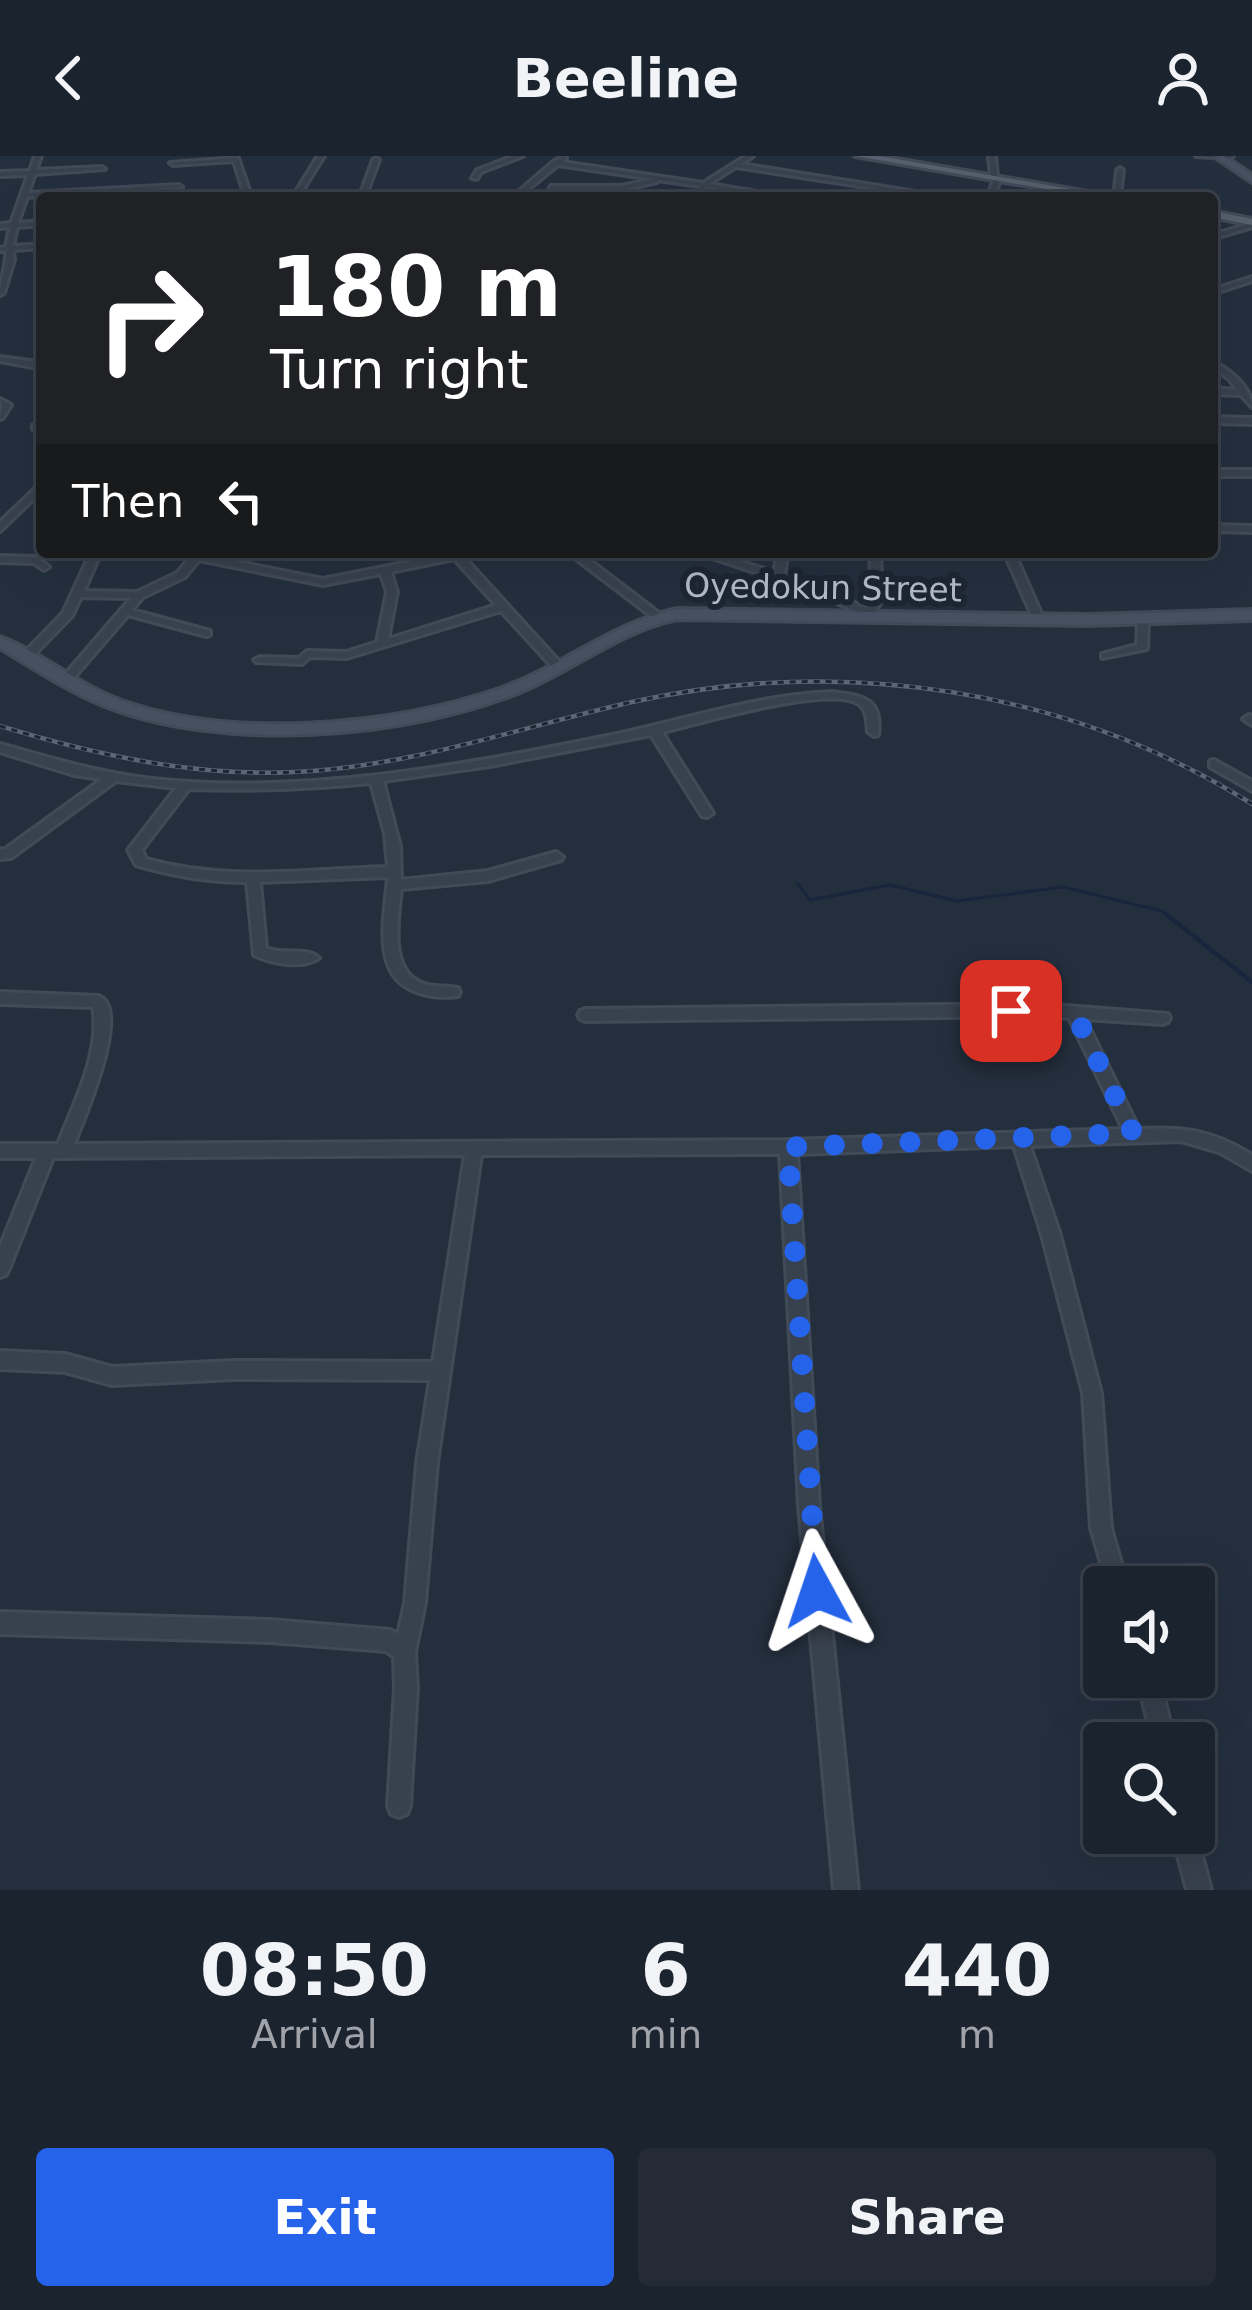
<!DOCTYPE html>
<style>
:root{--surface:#1b232e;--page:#242b36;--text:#f1f3f6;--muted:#a0a4aa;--line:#39404a;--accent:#2563eb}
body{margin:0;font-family:"DejaVu Sans",sans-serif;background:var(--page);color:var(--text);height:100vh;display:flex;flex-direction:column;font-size:45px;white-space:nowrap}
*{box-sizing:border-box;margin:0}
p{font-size:39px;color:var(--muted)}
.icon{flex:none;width:66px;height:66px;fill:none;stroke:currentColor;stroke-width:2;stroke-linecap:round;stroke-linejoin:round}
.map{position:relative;height:1734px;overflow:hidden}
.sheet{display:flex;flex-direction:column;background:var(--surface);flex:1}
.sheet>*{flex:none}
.top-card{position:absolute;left:36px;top:36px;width:1182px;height:366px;border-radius:12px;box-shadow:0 12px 48px #0002,0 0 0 3px var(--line);background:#202124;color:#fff;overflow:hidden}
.fabs{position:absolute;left:1083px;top:1410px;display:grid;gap:24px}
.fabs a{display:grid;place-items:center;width:132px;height:132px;border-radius:12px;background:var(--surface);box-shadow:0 12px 48px #0002,0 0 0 3px var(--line);font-size:60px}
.pin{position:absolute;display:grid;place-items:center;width:102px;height:102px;color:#fff;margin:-51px;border-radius:24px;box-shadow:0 6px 18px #0006}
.me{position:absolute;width:132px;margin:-66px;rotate:355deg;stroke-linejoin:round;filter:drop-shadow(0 0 9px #0008)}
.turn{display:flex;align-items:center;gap:42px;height:252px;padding:0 36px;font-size:54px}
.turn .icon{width:156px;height:156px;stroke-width:2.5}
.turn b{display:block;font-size:84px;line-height:102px}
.then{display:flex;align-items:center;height:114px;padding:0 36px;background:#0003;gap:24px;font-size:45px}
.eta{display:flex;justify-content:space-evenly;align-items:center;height:204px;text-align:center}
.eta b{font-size:72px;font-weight:600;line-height:84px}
.primary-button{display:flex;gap:24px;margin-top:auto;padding:24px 36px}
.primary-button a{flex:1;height:138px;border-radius:12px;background:var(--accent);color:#fff;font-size:48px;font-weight:600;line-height:138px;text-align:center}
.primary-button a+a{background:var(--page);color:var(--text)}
header{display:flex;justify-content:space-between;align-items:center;height:156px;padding:0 36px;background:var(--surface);font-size:54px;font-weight:600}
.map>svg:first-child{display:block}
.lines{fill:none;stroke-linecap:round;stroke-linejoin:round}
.stream-far1{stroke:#17263c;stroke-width:3}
.stream{stroke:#17263c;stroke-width:4.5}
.street-casing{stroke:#414a57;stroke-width:6}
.secondary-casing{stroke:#414a57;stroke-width:6}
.primary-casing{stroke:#414a57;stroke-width:6}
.street{fill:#38414e;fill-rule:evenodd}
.secondary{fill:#465061;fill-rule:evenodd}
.primary{fill:#56606e;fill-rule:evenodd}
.rail-casing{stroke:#5a6575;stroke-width:4.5}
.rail{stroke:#1d2633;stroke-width:3;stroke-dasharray:6;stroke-linecap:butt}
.route{stroke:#2563eb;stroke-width:21;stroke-dasharray:0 37.8}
.labels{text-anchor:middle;stroke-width:12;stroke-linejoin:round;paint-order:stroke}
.far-street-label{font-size:33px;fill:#b4bcc9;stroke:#1d2633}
</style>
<header><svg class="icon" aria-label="back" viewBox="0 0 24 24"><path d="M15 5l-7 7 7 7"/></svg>Beeline<svg class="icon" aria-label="person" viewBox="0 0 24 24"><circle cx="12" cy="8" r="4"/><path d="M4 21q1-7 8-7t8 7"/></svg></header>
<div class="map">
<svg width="1252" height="1734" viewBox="0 0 1252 1734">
<rect width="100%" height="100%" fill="#242f3e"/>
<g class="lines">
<path class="stream-far1" d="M797,727L810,744L890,729L957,745L1063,731L1162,755L1171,762"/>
<path class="stream" d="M1167,759L1252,826"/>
<defs>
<path id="street" d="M35,0H41L36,14L102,11L105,13L35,18L28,37L179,29L182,31L27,41L18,67L42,65V69L17,71L13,90L42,88V92L13,94L14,104L4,137L0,139C0,124 7,110 6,95H0V92L6,91L10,71L0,72V68L11,67L28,19L0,20V16L30,15Z
M318,0H324L298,42H292Z
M514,0H523L481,16L477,23L472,22L477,14Z
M563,0L566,2L562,6L703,27L746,0H753L741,8L953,42H937L736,11L709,28L795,42H778L706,31L697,42H691L700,30L658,24L657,26L622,34L549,33L551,30H622L653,23L558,9L518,42H511L553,6Z
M989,0H995L997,20L1001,22L993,42H987L994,23L991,21Z
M1196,0H1233L1230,2Z
M238,2L250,37L247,42H241L244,37L234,5L173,9L170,7Z
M376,2L379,4L365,42H359L373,4Z
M1120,12L1123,14L1120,41L1114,42L1117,14Z
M1252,67V71L1212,83V79Z
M1252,121V125L1212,138V134Z
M0,201L38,206L42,209L38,212L0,205Z
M1212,204C1229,214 1251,229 1252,251L1241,239L1212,238V232L1237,234L1229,223L1212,211Z
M0,243L11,249L3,262L0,263L2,250Z
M1212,261L1252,262V268L1212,267Z
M36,268H42V274L33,273V269Z
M1212,314H1252V320H1212Z
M42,326V335L0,375V366Z
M1212,369L1252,370V376L1212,375Z
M91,396H101L84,435L137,436L177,417L195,396H205L203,399L323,423L449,398L448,396H481L464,401L565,512L563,514H555L501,455L347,502L310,501L302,508L256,506L254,504L260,501L299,502L307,495L346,496L377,486L387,436L381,418L323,429L199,404L185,421L143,441L132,454L210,475V479L206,480L128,459L71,525H63V521L131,442L81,441L72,460L30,503H22L20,501L63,457ZM454,403L496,449L388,483L397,436L391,416Z
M567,396H579L664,461L655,463Z
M694,396H710L774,416L778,396H788L784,419L814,429L866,452L872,443L870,396H880L882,443L875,456L883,461L878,464L863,461L862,458L806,433Z
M1004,396H1014L1043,462L1042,464L1033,462Z
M0,400L37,401L49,411L44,414L34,407L0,406Z
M1143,461L1148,464L1147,493L1102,502V498L1137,489L1138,464Z
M832,536C863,540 883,542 878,579L874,580L868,576C867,567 868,556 860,549C832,527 698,568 662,576L713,657L707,661L702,660L651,579L490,610L383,625L400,690L401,724L488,715L556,696L563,701L561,704L488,725L401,733C398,764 387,820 428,829C438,831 448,830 458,832L460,836L458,840C442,842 427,841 412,834C370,816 386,756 388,721L260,726L266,792C283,800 306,790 319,802C303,813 272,808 254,799L247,726C208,726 173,720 136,709L128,694L176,632L116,625L11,702L0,703V693L4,694L102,623L74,619L0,596V588C51,602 99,617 152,623C301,639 461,610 607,580C682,565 755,539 832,536ZM371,627L385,678L388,711C306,713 226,726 146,703L142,694L189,633C250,635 310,633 371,627Z
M1249,559L1252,560V569L1243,563Z
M1214,604L1252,625V635L1210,611V605Z
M0,836L99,840C101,842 105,843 106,846C123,871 85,961 74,988L788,984L1123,973L1069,862L1041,860L585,865L580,863L578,859L580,855L585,853L1041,848L1168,858L1170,862L1168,866L1163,868L1085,863L1139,973C1185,971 1212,974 1252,999V1015L1219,996L1181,985L1030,990L1060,1079L1101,1237L1111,1372L1128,1431H1108L1091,1372L1083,1237L1042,1079L1014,990L797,998L819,1350L858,1734H834L799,1350L780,998L481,999L437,1307L425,1447L415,1496L417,1532L410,1650L407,1658L399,1661L391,1658L388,1650L395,1532L394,1501L386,1495L270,1486L0,1478V1456L270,1464L390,1474L398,1478L405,1447L417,1307L430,1224L234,1223L112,1229L65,1216L0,1213V1195L65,1198L112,1211L234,1205L433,1206L465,999L53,1002L9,1113L6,1119L0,1121V1091L36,1002H0V988H58C74,947 101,896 93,851L0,848Z
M1137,1521H1159L1175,1587H1153Z
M1194,1673L1196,1677L1211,1734H1187L1172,1677H1194Z"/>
<path id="secondary" d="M1214,0H1224L1252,19V26Z
M677,453L1089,459L1252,454V464L1089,469L677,463C619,475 574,514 520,536C403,583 222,596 105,550C68,535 34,512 0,492V481C43,497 78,529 122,545C232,584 393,570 502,532C563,510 612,467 677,453Z"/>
<path id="primary" d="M855,0H879L1123,42H1098Z
M1212,55L1252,63V69L1212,61Z"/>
</defs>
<use href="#street" class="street-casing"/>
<use href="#secondary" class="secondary-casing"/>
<use href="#primary" class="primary-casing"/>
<use href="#street" class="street"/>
<use href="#secondary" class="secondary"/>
<use href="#primary" class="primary"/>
<defs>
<path id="rail" d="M0,570C95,599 195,621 295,616C410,611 521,571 632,546C844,499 1068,533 1252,648"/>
</defs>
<use href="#rail" class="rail-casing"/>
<use href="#rail" class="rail"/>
</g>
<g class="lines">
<path class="route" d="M817,1435L788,991L1133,977L1076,860L1011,855"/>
</g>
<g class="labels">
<g class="far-street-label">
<text transform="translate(823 431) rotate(1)" y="12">Oyedokun Street</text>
</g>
</g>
</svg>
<div class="fabs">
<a><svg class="icon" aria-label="sound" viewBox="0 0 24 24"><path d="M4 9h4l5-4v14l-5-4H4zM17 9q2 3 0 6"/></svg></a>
<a><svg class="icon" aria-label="search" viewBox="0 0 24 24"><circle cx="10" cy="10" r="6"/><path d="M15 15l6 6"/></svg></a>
</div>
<div class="pin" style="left:1011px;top:855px;background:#d93025"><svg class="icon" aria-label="arrive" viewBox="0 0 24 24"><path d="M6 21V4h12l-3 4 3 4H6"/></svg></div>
<svg class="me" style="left:817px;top:1435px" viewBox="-20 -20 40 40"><path d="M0-17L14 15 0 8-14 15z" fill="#2563eb" stroke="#fff" stroke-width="4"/></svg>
<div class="top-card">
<div class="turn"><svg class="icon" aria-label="right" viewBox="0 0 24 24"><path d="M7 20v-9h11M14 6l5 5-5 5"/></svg><div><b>180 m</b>Turn right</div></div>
<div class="then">Then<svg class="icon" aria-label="left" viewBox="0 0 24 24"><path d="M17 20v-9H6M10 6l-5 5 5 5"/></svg></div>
</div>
</div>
<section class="sheet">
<div class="eta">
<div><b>08:50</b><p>Arrival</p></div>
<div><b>6</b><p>min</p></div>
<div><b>440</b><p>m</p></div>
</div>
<div class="primary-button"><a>Exit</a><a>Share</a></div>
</section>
